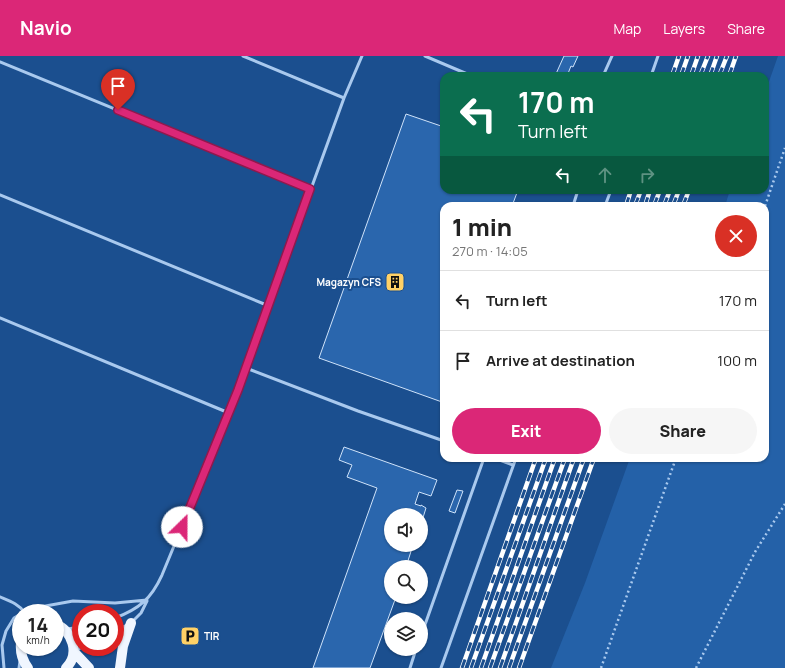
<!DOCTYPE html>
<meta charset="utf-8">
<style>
:root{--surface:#fff;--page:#f6f6f6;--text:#222;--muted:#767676;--line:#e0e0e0;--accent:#db2777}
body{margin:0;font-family:Manrope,sans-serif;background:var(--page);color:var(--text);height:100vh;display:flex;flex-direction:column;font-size:15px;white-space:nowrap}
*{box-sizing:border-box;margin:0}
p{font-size:13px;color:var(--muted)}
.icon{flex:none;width:22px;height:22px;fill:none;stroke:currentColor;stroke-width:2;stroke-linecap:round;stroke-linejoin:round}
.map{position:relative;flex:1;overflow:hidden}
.details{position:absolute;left:440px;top:146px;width:329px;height:260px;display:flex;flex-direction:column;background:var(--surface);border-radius:12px;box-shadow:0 1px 3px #0004}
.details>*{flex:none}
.hud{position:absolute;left:440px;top:16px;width:329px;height:122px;border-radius:12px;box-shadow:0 1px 3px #0004;background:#0b6e4f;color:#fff;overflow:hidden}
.fabs{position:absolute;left:384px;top:452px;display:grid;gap:8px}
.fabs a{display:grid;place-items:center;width:44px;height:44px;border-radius:50%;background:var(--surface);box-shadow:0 1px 3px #0004;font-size:20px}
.speed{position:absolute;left:12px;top:548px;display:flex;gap:8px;font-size:20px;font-weight:700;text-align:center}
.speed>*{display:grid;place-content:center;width:52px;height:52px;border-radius:50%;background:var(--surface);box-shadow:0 1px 3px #0004;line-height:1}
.speed small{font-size:10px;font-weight:400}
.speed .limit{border:6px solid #d22;background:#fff;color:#111}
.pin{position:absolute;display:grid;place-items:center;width:34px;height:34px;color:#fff;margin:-41px -17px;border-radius:50% 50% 50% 0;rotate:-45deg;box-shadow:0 0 4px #0007}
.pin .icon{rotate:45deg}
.me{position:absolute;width:44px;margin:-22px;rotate:23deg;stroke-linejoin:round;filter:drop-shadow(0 0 3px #0008)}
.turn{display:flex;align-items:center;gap:14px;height:84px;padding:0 12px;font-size:18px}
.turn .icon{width:52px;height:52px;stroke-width:2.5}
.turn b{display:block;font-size:28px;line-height:34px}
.lanes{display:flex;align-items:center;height:38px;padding:0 12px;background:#0003;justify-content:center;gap:20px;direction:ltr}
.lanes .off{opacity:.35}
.round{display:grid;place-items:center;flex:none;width:42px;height:42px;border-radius:21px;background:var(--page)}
.head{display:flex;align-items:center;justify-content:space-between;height:68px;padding:0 12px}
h1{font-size:24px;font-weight:800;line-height:30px}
.cta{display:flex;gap:8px;margin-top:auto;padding:8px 12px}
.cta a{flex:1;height:46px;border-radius:24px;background:var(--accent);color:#fff;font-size:16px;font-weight:800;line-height:46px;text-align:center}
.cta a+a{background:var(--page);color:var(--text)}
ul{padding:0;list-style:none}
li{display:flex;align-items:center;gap:12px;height:60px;padding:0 12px;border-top:1px solid var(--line)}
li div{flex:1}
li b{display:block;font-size:15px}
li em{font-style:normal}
header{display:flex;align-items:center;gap:24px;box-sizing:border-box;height:56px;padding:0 20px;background:var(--accent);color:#fff}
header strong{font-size:19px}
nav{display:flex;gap:22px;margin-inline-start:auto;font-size:14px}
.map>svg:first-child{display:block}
.green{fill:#2461a8}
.building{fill:#2a66ad;stroke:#cfe3fa}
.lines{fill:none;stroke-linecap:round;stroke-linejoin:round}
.path{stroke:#a9c9ee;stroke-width:2.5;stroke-dasharray:2 3;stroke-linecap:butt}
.service{stroke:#a9c9ee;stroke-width:3}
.primary{stroke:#f0f6ff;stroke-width:10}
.rail-casing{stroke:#fff;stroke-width:4.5}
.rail{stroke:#1b4f8f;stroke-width:3;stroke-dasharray:9;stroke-linecap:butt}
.route-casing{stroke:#8e194d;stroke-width:10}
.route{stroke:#db2777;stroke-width:7}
.labels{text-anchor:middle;stroke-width:4;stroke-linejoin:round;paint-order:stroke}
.poi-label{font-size:10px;font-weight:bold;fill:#fff;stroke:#1b4f8f;text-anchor:end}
</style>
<header>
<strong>Navio</strong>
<nav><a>Map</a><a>Layers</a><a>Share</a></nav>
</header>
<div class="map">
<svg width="785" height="612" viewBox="0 0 785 612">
<rect width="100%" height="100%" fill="#1b4f8f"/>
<path class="green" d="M778,0H785V612H551L585,527L630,402H765V150H725L730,134H765V37Z"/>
<path class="building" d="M564,0H578L573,11L571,10L567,20H555Z
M406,58L444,71V134H518L512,150H444V342L442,346L319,302Z
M344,391L437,424L431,440L419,436L415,448L421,450V449L426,452L421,468V459H391V489H413L406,511H391V541H396L370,612H313L377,432L347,421L352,409L339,404Z
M457,434L463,435L455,457L449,455Z"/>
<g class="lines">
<path class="path" d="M765,150L785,92
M601,612L676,402
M696,612L755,496L785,448"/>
<path class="service" d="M243,0L344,42
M425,0L472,20
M0,6L310,133
M603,20L612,0
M651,20L658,0
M0,139L269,250
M573,150L578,134
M605,150L611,134
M0,262L229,357
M246,312L358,355L444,385
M494,402L513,409
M0,541C10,545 19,548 25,557
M115,562C139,553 151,543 162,519L234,345L344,42L362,0
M133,565L141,557L147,545
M67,573L81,571
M115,575L127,569
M421,580L484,402
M75,595L82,591
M4,612L2,589L6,575L14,562L29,553L73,545L115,547L147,544
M19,612L20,605
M410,612L416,593
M441,612L516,402"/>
<path class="primary" d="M55,568C73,575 80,598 66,612
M21,587C20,597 22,604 28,612
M74,596L89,612
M120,612L123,590L131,567"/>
<defs>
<path id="rail" d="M672,20L679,0
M681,20L688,0
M691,20L698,0
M700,20L708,0
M710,20L717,0
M719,20L727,0
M729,20L736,0
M626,150L631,134
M635,150L641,134
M645,150L650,134
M654,150L660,134
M664,150L670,134
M673,150L679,134
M683,150L689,134
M462,612L536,402
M471,612L546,402
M481,612L555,402
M490,612L565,402
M500,612L574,402
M509,612L584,402
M519,612L594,402"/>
</defs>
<use href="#rail" class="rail-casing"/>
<use href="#rail" class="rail"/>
</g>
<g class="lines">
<defs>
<path id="route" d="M118,54L310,133L238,334L182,471"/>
</defs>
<use href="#route" class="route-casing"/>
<use href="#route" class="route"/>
</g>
<defs>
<symbol id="building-square" viewBox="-11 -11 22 22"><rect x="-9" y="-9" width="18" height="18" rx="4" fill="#ffd166" stroke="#1b4f8f"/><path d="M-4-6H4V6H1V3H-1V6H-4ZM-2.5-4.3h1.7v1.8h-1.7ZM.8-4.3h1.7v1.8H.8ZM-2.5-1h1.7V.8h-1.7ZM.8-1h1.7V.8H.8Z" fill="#111"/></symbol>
<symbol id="parking-square" viewBox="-11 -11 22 22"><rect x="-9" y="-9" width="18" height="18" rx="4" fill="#ffd166" stroke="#1b4f8f"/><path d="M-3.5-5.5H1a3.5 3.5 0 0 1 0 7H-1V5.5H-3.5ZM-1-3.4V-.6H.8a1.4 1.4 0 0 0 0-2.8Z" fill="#111"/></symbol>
</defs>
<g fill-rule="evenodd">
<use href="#building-square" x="384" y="215" width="22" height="22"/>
<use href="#parking-square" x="179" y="569" width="22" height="22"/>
</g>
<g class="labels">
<g class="poi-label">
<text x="381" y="230">Magazyn CFS</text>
<text x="204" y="584" text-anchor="start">TIR</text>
</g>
</g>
</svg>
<div class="fabs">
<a><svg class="icon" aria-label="sound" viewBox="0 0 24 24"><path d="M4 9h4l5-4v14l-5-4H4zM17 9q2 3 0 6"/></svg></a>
<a><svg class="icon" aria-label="search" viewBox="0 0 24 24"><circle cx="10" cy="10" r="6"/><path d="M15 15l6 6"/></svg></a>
<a><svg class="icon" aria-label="layers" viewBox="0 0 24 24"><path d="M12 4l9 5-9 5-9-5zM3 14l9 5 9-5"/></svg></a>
</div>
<div class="speed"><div>14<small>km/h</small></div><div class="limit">20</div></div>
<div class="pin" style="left:118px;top:54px;background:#d93025"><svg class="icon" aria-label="arrive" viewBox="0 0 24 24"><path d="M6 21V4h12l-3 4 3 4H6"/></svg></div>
<svg class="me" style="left:182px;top:471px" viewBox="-20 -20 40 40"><circle r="19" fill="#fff"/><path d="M0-13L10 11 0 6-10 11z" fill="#db2777"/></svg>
<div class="hud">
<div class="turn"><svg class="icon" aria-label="left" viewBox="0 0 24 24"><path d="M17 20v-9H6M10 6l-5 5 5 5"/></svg><div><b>170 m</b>Turn left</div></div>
<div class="lanes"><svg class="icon" aria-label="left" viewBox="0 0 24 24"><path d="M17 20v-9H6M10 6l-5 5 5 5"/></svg><svg class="icon off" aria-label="ahead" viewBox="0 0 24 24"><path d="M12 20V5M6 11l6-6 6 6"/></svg><svg class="icon off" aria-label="right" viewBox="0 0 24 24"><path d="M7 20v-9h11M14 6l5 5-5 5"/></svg></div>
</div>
<section class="details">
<div class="head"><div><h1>1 min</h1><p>270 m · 14:05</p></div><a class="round" style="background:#d93025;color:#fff"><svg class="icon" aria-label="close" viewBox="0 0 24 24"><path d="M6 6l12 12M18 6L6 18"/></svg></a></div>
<ul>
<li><svg class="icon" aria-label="left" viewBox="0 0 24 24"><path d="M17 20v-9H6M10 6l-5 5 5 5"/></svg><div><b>Turn left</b></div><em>170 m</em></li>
<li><svg class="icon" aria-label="arrive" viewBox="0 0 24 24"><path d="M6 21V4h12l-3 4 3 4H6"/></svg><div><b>Arrive at destination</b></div><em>100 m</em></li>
</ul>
<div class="cta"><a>Exit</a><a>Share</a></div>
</section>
</div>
